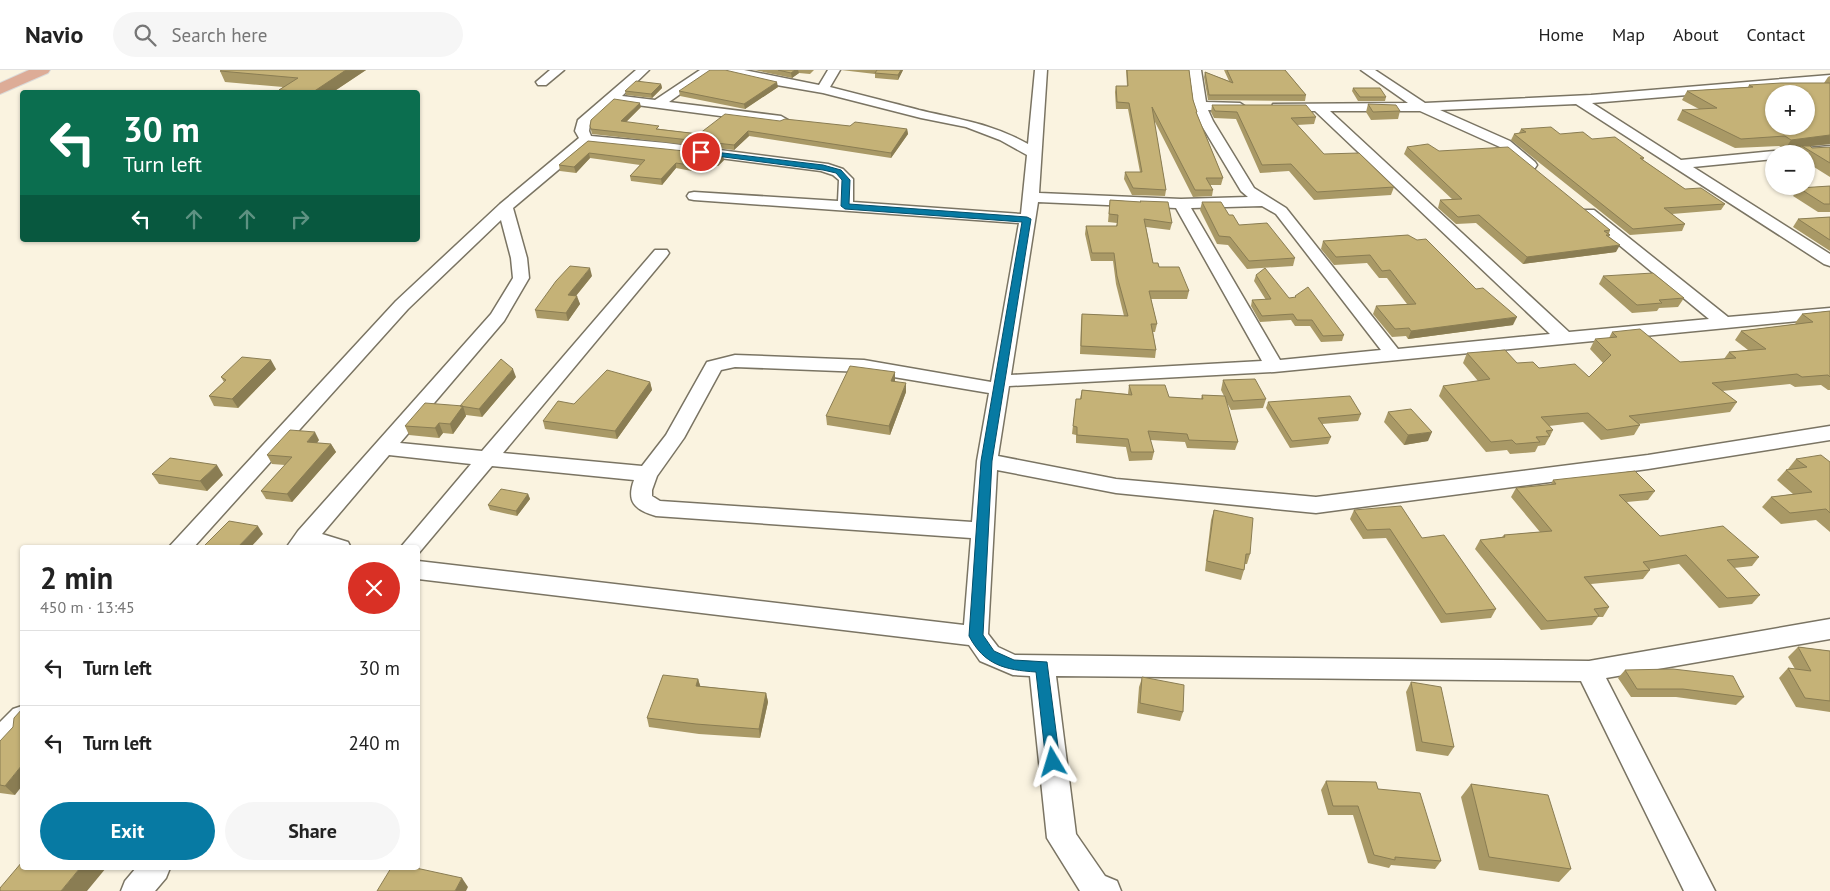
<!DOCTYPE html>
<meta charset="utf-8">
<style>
:root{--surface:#fff;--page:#f6f6f6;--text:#222;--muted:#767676;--line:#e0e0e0;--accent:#077aa3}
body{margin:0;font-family:"PT Sans",sans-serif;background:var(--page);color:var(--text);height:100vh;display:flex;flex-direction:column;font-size:19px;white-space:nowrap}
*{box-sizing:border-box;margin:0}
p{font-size:16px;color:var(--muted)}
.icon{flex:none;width:28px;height:28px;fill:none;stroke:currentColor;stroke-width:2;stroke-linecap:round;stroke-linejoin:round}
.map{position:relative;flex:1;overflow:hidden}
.details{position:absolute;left:20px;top:475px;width:400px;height:325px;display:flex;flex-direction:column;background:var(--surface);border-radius:5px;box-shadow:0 1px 4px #0004}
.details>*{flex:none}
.hud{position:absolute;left:20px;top:20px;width:400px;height:152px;border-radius:5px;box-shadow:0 1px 4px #0004;background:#0b6e4f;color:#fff;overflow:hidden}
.tools{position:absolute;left:1765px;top:15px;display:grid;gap:10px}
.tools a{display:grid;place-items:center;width:50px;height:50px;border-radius:50%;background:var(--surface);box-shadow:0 1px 4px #0004;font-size:25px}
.pin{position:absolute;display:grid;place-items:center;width:42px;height:42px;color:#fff;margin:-21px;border:2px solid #fff;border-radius:50%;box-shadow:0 1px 5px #0007}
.me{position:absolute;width:55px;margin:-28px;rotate:353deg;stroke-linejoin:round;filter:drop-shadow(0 0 4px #0008)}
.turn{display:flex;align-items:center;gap:18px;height:105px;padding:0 20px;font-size:22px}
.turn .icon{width:65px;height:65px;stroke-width:2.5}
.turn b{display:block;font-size:35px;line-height:42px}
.lanes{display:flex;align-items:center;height:48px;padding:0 20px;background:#0003;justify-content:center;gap:25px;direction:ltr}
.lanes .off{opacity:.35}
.round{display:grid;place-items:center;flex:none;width:52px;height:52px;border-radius:26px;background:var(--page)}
.overview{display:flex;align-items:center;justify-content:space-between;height:85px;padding:0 20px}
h1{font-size:30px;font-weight:600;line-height:38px}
.primary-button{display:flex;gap:10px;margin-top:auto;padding:10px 20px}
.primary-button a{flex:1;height:58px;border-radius:30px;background:var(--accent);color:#fff;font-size:20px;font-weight:600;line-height:58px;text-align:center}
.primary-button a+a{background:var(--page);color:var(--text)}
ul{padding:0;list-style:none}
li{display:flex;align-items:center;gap:15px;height:75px;padding:0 20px;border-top:1px solid var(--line)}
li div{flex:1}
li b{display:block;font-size:19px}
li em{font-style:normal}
header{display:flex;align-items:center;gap:30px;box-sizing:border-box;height:70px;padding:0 25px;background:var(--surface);border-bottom:1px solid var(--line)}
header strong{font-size:24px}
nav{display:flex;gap:28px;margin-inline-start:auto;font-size:18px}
.search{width:350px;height:45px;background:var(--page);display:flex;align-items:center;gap:12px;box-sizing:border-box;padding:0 18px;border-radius:28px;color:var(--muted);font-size:19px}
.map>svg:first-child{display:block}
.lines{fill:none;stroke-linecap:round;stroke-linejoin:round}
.minor-casing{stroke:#7a7463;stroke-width:3}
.primary-casing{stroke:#dadad9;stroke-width:2}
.minor{fill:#fff;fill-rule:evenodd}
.primary{fill:#ddac97;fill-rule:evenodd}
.wall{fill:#a99966}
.shaded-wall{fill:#8a7d53}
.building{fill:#c5b277;stroke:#8a7d53;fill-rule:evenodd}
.route{fill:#077aa3;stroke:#054f6a}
</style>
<header>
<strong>Navio</strong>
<div class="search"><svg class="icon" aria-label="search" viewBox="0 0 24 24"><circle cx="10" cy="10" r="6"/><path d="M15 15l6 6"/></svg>Search here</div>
<nav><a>Home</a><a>Map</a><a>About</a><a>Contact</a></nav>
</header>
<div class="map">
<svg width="1830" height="821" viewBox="0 0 1830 821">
<rect width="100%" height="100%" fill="#faf3e0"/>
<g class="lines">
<defs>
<path id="minor" d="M550,0H564L546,15H538L536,12Z
M636,0H649L622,26L655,30L700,0H714L669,32L781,46L788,50L781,54L614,32L590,54L589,61L591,66L666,73L828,94L843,99L853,109V132L1021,144L1027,85L1000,70L966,57L921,48L823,23L765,13L725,3L723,0H744L819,15L828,0H840L830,17C860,25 890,32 919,40C961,50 990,53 1028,74L1035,0H1047L1039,123L1181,129L1248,127L1241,121L1199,51L1194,36L1189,0H1201L1206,32L1240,33L1246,37L1240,41L1208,40L1213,51L1254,118L1286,138L1398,279L1550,264L1315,41H1278L1273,40L1272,37L1273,34L1408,33L1361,0H1375L1425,33L1591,25L1830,5V13L1592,33L1681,90L1774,81L1779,82L1780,84H1774V89L1693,97L1830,184V196L1824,194L1576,34L1440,40L1510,71L1535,92L1537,95L1535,98H1525L1500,77L1420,41H1330L1569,262L1709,249L1584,146L1581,143L1584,140H1594L1728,247L1830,238V248L1274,302L1009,316L998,386L1116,409L1316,427L1648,385L1830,356V370L1648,399L1316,443L1116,423L997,400L988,564L998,577L1015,585L1589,591L1830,549V569L1606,608L1715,821H1684L1581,611L1056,606L1076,764L1105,806L1117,811L1121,821H1080L1047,768L1030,606L1013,605L980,591L969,575L418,509V491L964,555L971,468L656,446C635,440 626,432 634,410L492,396L418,484V478H400L471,394L389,385L322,464L348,472L351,478H286L298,461L491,244L513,208L511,188L501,150L408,239L193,478H168L396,231L500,134L579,68L575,61L578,50ZM589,74L666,81L821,101L833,105L839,110L838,131L694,122L689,123L687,126L689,129L694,130L1019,153L991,312L864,290L735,285L707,292L666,365L642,396L503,383L667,186L669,183L667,180H655L482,381L400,373L504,251L529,208L527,188L513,138ZM1038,132L1176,138L1262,291L1011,305ZM1262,136L1276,144L1381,280L1280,290L1191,138ZM735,297L864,302L989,323L977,391L972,452L660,431L652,426V420L657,406L684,368L721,300Z
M1830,76V84L1806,86V84H1780L1787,80Z
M22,636V665L10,679L0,683V652L13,639Z
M136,798H170L166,808L155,821H121L125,811Z"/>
<path id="primary" d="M29,0H50L48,3L0,24V13Z"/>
</defs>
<use href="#minor" class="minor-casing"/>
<use href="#primary" class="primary-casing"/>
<use href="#minor" class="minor"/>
<use href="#primary" class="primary"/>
</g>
<path class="wall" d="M366,0L333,22H280L279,20L283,17L225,12L220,1Z
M754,0H814L810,4L799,3L792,8Z
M841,0H903L898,10L875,8V4Z
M1126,0H1189L1193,30L1197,42V44L1223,108L1221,115H1210L1213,120L1212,126L1193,127L1154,50L1166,120L1165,126L1132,125L1124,109L1125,102H1140L1128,39H1116L1115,22L1116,16H1127Z
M1224,0H1285L1306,25L1305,31L1208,30L1204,7L1205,2L1229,11Z
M1830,6V74L1810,76L1812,78L1830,77V107L1806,92V84H1797L1801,77L1785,79L1779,76L1735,78L1677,50L1682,40L1699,39L1682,30L1687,21L1748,17L1749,15L1824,13L1828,7Z
M661,14L662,18L652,28L626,25L625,21Z
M778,17L745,39L680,26L679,21Z
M1353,18L1386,27L1385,31H1358L1352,21Z
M1368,34L1400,41L1398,49L1371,50L1366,42Z
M1212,35L1316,47L1314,54L1297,55L1324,84L1394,117L1391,125L1314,130L1289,101L1260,103L1236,49L1214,48L1211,42Z
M641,37L626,52L660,59L699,64L780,51L850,56L907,59L908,64L891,88L749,66L734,80L592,64L590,56Z
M1521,59L1592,69L1644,88L1643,90L1685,119L1725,134L1721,140L1672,144L1685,154L1682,161L1630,165L1511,70L1514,64L1519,63Z
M588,71L724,90L718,96L706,94L697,102L676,98L662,115L631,111L630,106L640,95L590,88L576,103L560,101L559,95Z
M1407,77L1439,81L1610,160L1609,164L1610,165L1609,167L1616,182L1523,194L1476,153L1456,154L1438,138L1440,130H1453L1404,84Z
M1830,116V142H1818L1793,126L1799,118Z
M1110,130L1140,132V131L1172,153L1170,160L1146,157L1153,193L1189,221L1187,229H1151L1157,254L1155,262H1153L1156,280L1155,288L1080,284L1081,252L1082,244L1124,246L1116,214L1113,191H1091L1085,164L1086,156H1116L1117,153L1108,152Z
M1202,132L1229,145L1239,155L1295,188L1293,196L1247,199L1228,175L1217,174L1200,140Z
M1830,147V181L1793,157L1798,149Z
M1408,165L1513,255L1408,269L1406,266L1392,267L1373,244L1376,236L1407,234L1387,208H1379L1367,193L1334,195L1321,179L1323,171Z
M1256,205L1289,228H1295V226L1344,265L1342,271L1321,272L1310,256H1295L1291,250L1260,252L1251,236L1252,230H1266L1254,211Z
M592,206L576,226L580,234L568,251L537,248L535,240Z
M1603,206L1684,228L1678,237L1659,238L1657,241L1632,243L1599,214Z
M1830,241V320H1828L1821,315L1795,317L1790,314L1722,321L1737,332L1730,342L1638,354L1640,355L1634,365L1601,370L1583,352L1549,356L1553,360L1550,366L1545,375L1538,376L1535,382L1510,384L1507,380L1486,382L1439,326L1443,316L1478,311L1463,293L1467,283L1539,298L1589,307L1603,293L1590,279L1595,269L1609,268L1612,262L1680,292L1724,289L1729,282L1748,280L1735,270L1741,261L1796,254L1795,253L1802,244Z
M276,299L238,338L214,336L209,326L224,312L221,307Z
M895,302V311L906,322L890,365L827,355L826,346Z
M516,307L482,347L466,345V346L453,364L443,363L439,368L409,365L405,356L460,336Z
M1223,310L1266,329L1263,338L1231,340L1226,331L1238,372L1235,380L1187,378L1185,372L1150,370L1154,382L1152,390L1129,391L1126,377L1076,373V365L1072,364L1075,337L1080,329L1082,320L1128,324L1129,315L1169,327L1201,329L1202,325L1224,326L1221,320Z
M650,312L652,320L617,369L545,359L543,351L574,334Z
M1268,332L1361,344L1358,351L1322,354L1331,367L1328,374L1290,378L1266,338Z
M1388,342L1428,371L1404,375L1384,352Z
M319,370L317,373L331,374L336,382L292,432L266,429L261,421L285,395L272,394L267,385Z
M1796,389L1830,392V462L1816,450L1781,454L1762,437L1771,427L1793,424L1777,410L1786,400L1788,399Z
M152,404L223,405L207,421L159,414Z
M1553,410L1655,421L1648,430L1627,432L1660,466L1759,487L1752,496L1734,498L1760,525L1752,534L1719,538L1679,494L1649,499L1650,500L1643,509L1591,514L1609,537L1603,547H1598L1592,555L1541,560L1475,479L1480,470L1502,467L1504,465L1540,462L1511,427L1516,418L1551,414Z
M528,424L530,429L517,446L490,440L488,435Z
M1214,440L1250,484L1247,494H1245L1244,500L1241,510L1205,501L1211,450Z
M1354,440L1422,468L1496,539L1491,548L1441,553L1386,468L1363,469L1350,449Z
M1798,577L1830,581V642L1796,637L1779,608L1788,598L1795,599L1788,587Z
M1625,600L1744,627L1736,635L1676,627H1631L1618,608Z
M1142,608L1183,642L1180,651L1137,643L1139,617Z
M698,609L700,616L766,623L768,632L760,668L699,664L649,657L647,648Z
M1411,612L1454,677L1448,686L1416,681L1406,622Z
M0,671L15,725L0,723Z
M1326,711L1378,719L1441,791L1435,799L1391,795L1389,798L1368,793L1353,745H1328L1321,720Z
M1471,714L1571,799L1559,812L1479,800L1461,727Z"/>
<path class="shaded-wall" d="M346,0H366L333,22H313Z
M795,0H798L799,3L792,8L791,3Z
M901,0H903L898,10V5Z
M777,12L778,17L745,39L744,34Z
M661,14L662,18L652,28L651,24Z
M640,33L641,37L622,56L621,51Z
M907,59L908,64L891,88V83Z
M748,61L749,66L734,80V75Z
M1830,65V74L1803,77L1802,76L1801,77L1785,79L1791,70Z
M589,83L590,88L576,103L574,97Z
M723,85L724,90L718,96V90Z
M705,88L706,94L697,102L696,96Z
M676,93V98L662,115L661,109Z
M1620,175L1616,182L1523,194L1527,187Z
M590,198L592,206L570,233L568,225Z
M577,226L580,234L568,251L566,243Z
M1517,247L1513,255L1408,269L1411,261Z
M271,290L276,299L238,338L232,329Z
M513,299L516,307L482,347L479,339Z
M895,302V311L891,320V311Z
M650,312L652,320L617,369L615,361Z
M906,313V322L890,365L889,356Z
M463,336L466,346L453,364L450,354Z
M439,353L443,363L439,368L435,358Z
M315,362L319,370L311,380L307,372Z
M1432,362L1428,371L1404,375L1408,365Z
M331,374L336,382L292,432L287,424Z
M217,395L223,405L207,421L200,411Z
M528,424L530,429L517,446L516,441Z
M258,456L263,464L250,478H237Z
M698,609L701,618L696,616Z
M766,623L768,632L760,668L759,659Z
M22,695V716L15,725L5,716Z
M80,798H106L87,821H61Z
M462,808L468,817L466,821H455Z"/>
<path class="building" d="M222,0H346L313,22L279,20L298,8L220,1Z
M710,0H725L777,12L744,34L679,21Z
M778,0H795L791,3Z
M877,0H901L898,5L875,3Z
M1127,0H1189L1193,30L1197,42H1196L1223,108H1206L1213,120H1195L1152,37L1166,120L1133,118L1125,102H1142L1129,33L1117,32L1116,16H1128Z
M1227,0H1285L1306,25H1209L1205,2L1233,13Z
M636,11L661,14L651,24L625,21Z
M1781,13H1830V65L1791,70L1785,66L1741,69L1682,40L1717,38L1687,21L1753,17L1749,15ZM1774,24H1806V56H1774Z
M1353,18H1380L1386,27H1360Z
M614,29L640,33L621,51L659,56L656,59L699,64L725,44L780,51L785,49L850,56L855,52L907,59L891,83L748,61L734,75L591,59L590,56L591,50Z
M1368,34L1396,35L1400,41L1373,42Z
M1212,35H1306L1316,47L1291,48L1324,84L1359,83L1394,117L1317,122L1291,94L1262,95L1237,42L1215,41Z
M1551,57L1560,64L1583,62L1592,69L1615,67L1644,88H1640L1685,119L1701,118L1725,134L1664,138L1685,154L1633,159L1514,64L1526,62L1521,59Z
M588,71L723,85L718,90L705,88L696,96L676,93L661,109L630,106L645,90L589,83L574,97L559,95Z
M1428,74L1439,81L1508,77L1610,160L1604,161L1610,165H1606L1620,175L1527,187L1479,145L1458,147L1440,130L1462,129L1407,77Z
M1802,76H1810L1812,78L1830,77V93Z
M1830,116V134H1824L1799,118Z
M1110,130L1141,132L1140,131L1168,132L1172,153L1144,149L1153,193H1158L1159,197H1179L1189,221H1149L1157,254H1151L1156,280L1081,276L1082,244L1128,246L1117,206L1114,183H1092L1086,156H1117L1118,145L1109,144Z
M1202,132H1221L1229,145H1233L1239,155L1267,153L1295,188L1249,191L1230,167L1219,166Z
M1830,147V170L1798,149Z
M1408,165L1417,170L1426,169L1476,219L1483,218L1517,247L1411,261L1409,258L1395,259L1376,236L1416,234L1390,200L1382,201L1370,185L1336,187L1323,171Z
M570,196L590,198L568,225L577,226L566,243L535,240L556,211Z
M1265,198L1289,228L1296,227L1295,226L1308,217L1344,265L1323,266L1312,250H1297L1293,244L1262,246L1252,230L1271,229L1256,205Z
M1653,203L1684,228L1659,230L1662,233L1637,235L1603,206Z
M1830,241V307L1828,305L1802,307L1797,304L1712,313L1737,332L1629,346L1640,355L1607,360L1588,343L1541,347L1553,360L1546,361L1550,366L1536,367L1540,372L1516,374L1512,370L1491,372L1443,316L1490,309L1467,283L1505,280L1517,293L1533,292L1539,298L1575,294L1589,307L1611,285L1595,269L1617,267L1612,262L1640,259L1680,292L1736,288L1729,282L1766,279L1741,261L1813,252L1802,244Z
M242,287L271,290L232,329L209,326L226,310L221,307Z
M501,289L513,299L479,339L460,336Z
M850,296L895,302L891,311L906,313L889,356L826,346Z
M607,300L650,312L615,361L543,351L558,331L574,334Z
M1255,309L1266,329L1233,331L1223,310Z
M1129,315H1165L1169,327L1203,329L1202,325L1225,326L1238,372L1189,370L1187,364L1148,361L1154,382H1131L1128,369L1077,365V357L1073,356L1076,329H1081L1082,320L1132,325Z
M1350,326L1361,344L1318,348L1331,367L1292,371L1268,332Z
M425,333L463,336L450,354L439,353L435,358L405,356Z
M1411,339L1432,362L1408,365L1388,342Z
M290,360L315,362L307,372L331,374L287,424L261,421L292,387L267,385Z
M1821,385L1830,392V443L1826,439L1790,443L1771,427L1812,422L1786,400L1807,397L1796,389Z
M170,388L217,395L200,411L152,404Z
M1635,401L1655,421L1619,425L1660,466L1723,456L1759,487L1727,490L1760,525L1727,528L1686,485L1643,492L1650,500L1584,507L1609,537L1594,539L1599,546L1547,551L1480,470L1505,467L1504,465L1552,461L1516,418L1556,414L1553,410Z
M501,419L528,424L516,441L488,435Z
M1401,436L1422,468L1444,465L1496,539L1446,544L1390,459L1367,460L1354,440Z
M1214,440L1253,448L1250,484H1246L1244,500L1207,491Z
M229,451L258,456L237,478L203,477Z
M1798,577L1830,581V631L1805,628L1788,598L1811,601Z
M1673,599L1733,606L1744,627L1683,619H1637L1625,600Z
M663,605L698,609L696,616L766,623L759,659L696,654L647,648Z
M1142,607L1184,615L1183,642L1140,633Z
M1411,612L1441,617L1454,677L1422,672Z
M22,639V695L5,716L0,715V671L13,657L14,648Z
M1326,711L1376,712L1378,719L1420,723L1441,791L1395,787V790L1374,785L1358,736H1333Z
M1471,714L1548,725L1571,799L1489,787Z
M22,792V798H80L61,821H0V818Z
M391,798H416L462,808L455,821H377Z"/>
<path class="route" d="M698,80L823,95L841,100L850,110L849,134L1027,147L1031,149L992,391L983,565L994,581L1014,590L1047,592L1060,692L1058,697L1053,699L1048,697L1046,692L1036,602C1005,600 984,595 969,566L981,391L1022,152L845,139L841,136L842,110L836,103L823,100L701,84L697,82Z"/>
</svg>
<div class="tools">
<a>+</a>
<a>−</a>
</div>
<div class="pin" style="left:701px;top:82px;background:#d93025"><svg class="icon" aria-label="arrive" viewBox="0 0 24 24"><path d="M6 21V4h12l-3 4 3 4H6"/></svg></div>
<svg class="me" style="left:1053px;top:692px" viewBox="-20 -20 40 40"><path d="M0-17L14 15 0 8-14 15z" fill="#077aa3" stroke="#fff" stroke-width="4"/></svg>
<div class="hud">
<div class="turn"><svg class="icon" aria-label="left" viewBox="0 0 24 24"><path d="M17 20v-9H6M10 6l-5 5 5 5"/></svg><div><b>30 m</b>Turn left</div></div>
<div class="lanes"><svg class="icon" aria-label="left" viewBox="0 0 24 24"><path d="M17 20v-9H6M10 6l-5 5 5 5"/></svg><svg class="icon off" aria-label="ahead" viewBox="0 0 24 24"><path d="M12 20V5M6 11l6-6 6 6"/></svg><svg class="icon off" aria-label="ahead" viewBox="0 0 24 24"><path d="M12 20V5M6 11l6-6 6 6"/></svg><svg class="icon off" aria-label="right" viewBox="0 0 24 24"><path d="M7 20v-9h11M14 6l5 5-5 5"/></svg></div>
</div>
<section class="details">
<div class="overview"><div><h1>2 min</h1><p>450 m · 13:45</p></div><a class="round" style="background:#d93025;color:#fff"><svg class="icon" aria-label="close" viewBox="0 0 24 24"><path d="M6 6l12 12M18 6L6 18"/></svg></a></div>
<ul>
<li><svg class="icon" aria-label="left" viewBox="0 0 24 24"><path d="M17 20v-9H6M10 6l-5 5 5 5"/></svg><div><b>Turn left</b></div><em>30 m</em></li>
<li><svg class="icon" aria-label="left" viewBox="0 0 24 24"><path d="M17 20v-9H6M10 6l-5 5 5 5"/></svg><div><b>Turn left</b></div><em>240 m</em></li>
</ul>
<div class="primary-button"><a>Exit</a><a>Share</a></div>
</section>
</div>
